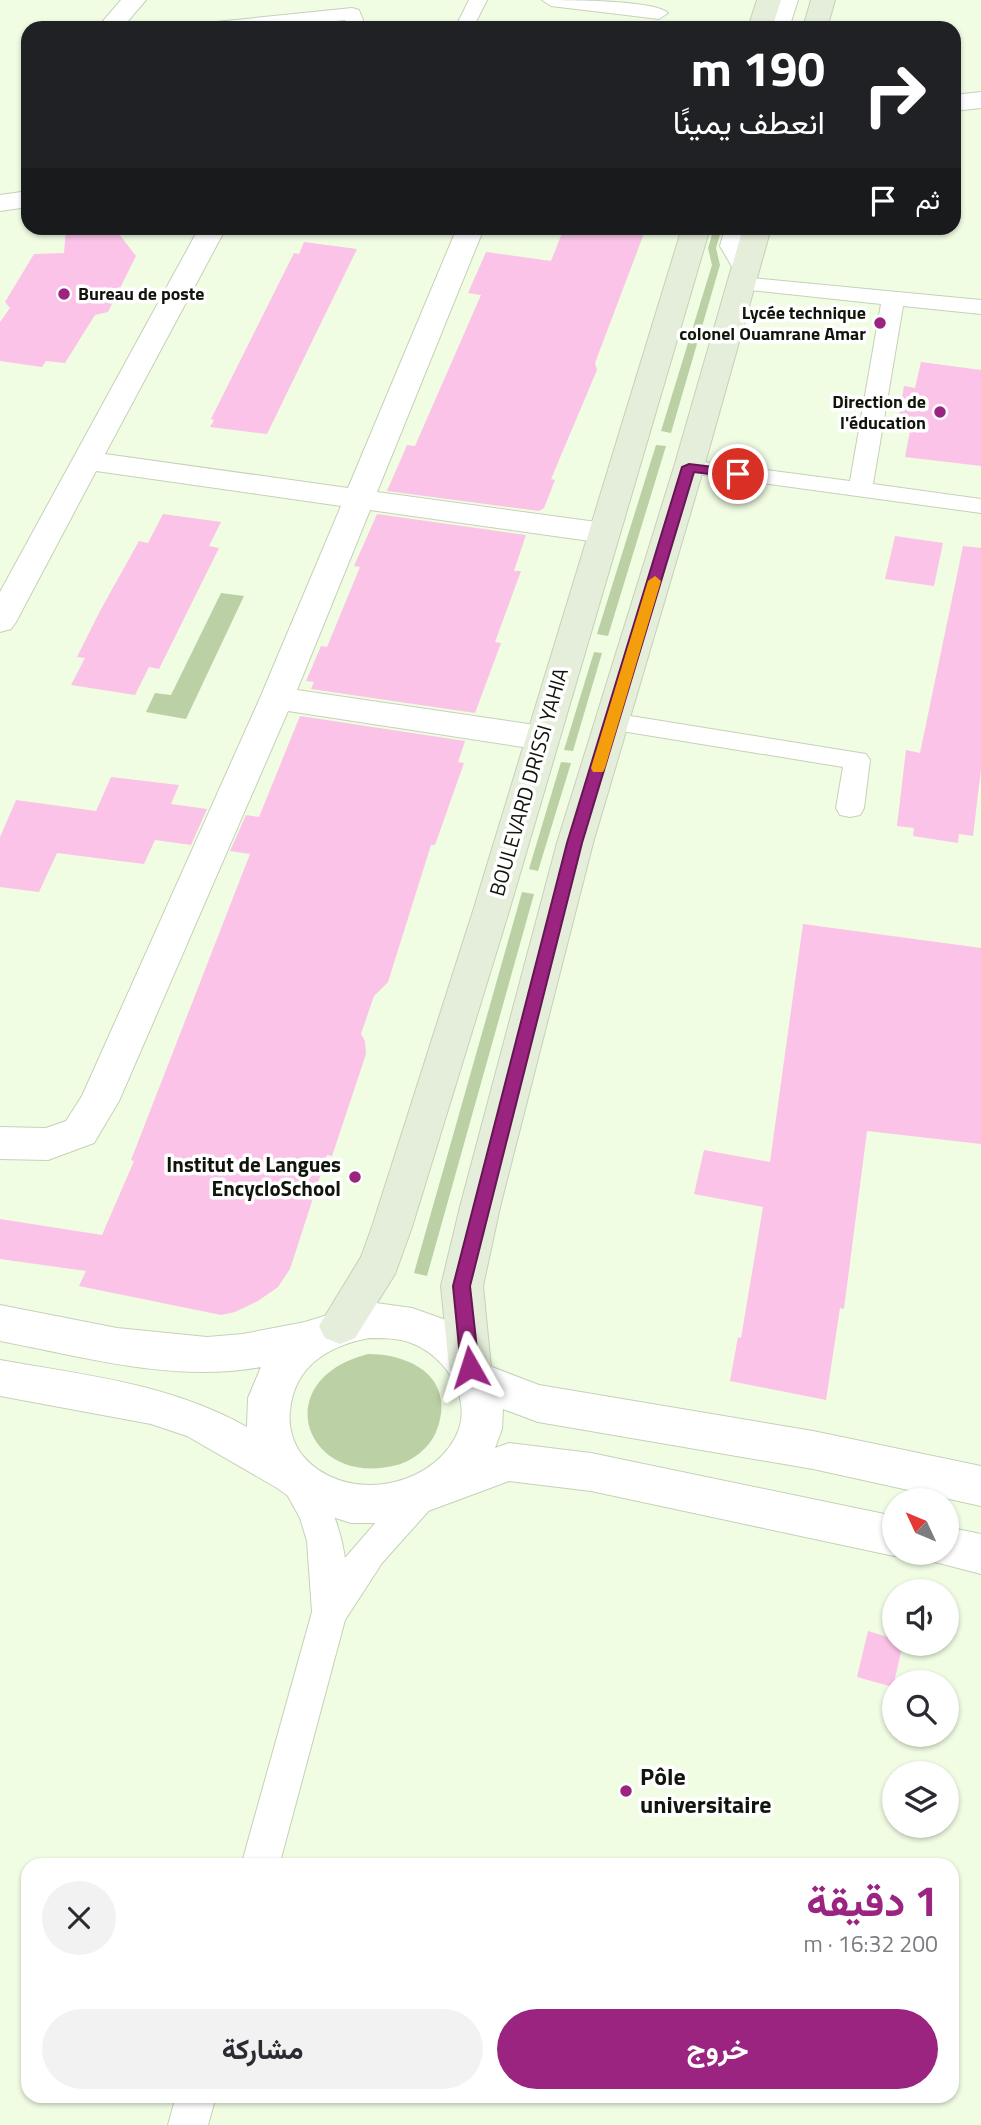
<!DOCTYPE html>
<html lang="ar">
<meta charset="utf-8">
<style>
:root{--surface:#fff;--page:#f2f2f3;--text:#2b2b33;--muted:#7c7c81;--accent:#9a247f}
body{margin:0;font-family:"Titillium Web",Vazirmatn,sans-serif;background:var(--page);color:var(--text);direction:rtl;height:100vh;display:flex;flex-direction:column;font-size:26px;white-space:nowrap}
*{box-sizing:border-box;margin:0}
p{font-size:23px;color:var(--muted)}
.icon{flex:none;width:38px;height:38px;fill:none;stroke:currentColor;stroke-width:2;stroke-linecap:round;stroke-linejoin:round}
.map{position:relative;flex:1;overflow:hidden;direction:ltr}
.details{position:absolute;left:21px;top:1858px;width:938px;height:245px;display:flex;flex-direction:column;background:var(--surface);border-radius:21px;box-shadow:0 2px 5px #0004;direction:rtl}
.details>*{flex:none}
.top-card{position:absolute;left:21px;top:21px;width:940px;height:214px;border-radius:21px;box-shadow:0 2px 5px #0004;direction:rtl;background:#202124;color:#fff;overflow:hidden}
.needle{width:46px;rotate:314deg}
.fabs{position:absolute;left:882px;top:1488px;display:grid;gap:14px}
.fabs a{display:grid;place-items:center;width:77px;height:77px;border-radius:50%;background:var(--surface);box-shadow:0 2px 5px #0004;font-size:35px}
.pin{position:absolute;display:grid;place-items:center;width:60px;height:60px;color:#fff;margin:-30px;border:4px solid #fff;border-radius:50%;box-shadow:0 2px 7px #0007}
.me{position:absolute;width:77px;margin:-38px;rotate:354deg;stroke-linejoin:round;filter:drop-shadow(0 0 5px #0008)}
.turn{display:flex;align-items:center;gap:24px;height:147px;padding:0 21px;font-size:32px}
.turn .icon{width:91px;height:91px;stroke-width:2.5}
.turn b{display:block;font-size:49px;line-height:60px}
.then{display:flex;align-items:center;height:66px;padding:0 21px;background:#0003;gap:14px;font-size:26px}
.round{display:grid;place-items:center;flex:none;width:74px;height:74px;border-radius:37px;background:var(--page)}
.summary{display:flex;align-items:center;justify-content:space-between;height:119px;padding:0 21px}
h1{font-size:42px;font-weight:700;line-height:52px;color:var(--accent)}
.button{display:flex;gap:14px;margin-top:auto;padding:14px 21px}
.button a{flex:1;height:80px;border-radius:42px;background:var(--accent);color:#fff;font-size:28px;font-weight:700;line-height:80px;text-align:center}
.button a+a{background:var(--page);color:var(--text)}
.map>svg:first-child{display:block}
.green{fill:#bbd0a4}
.building{fill:#fbc3e8}
.lines{fill:none;stroke-linecap:round;stroke-linejoin:round}
.service-casing{stroke:#c5d1b8;stroke-width:2}
.minor-casing{stroke:#c5d1b8;stroke-width:2}
.secondary-casing{stroke:#c5d1b8;stroke-width:2}
.service{fill:#fff;fill-rule:evenodd}
.minor{fill:#fff;fill-rule:evenodd}
.secondary{fill:#e5eeda;fill-rule:evenodd}
.route{fill:#9a247f;stroke:#641753;stroke-width:2}
.slow{fill:#f59e0b}
.poi-dot{fill:#9a247f;stroke:#fff;stroke-width:2.5}
.labels{text-anchor:middle;stroke-width:7;stroke-linejoin:round;paint-order:stroke}
.far-poi-label{font-size:18px;font-weight:bold;fill:#11150c;stroke:#fff;text-anchor:end}
.street-label{font-size:21px;fill:#11150c;stroke:#fff}
.poi-label{font-size:21px;font-weight:bold;fill:#11150c;stroke:#fff;text-anchor:end}
.near-poi-label{font-size:24px;font-weight:bold;fill:#11150c;stroke:#fff;text-anchor:start}
</style>
<div class="map">
<svg width="981" height="2125" viewBox="0 0 981 2125">
<rect width="100%" height="100%" fill="#f0fde3"/>
<path class="green" d="M714,228H722L716,248L720,265L671,433L661,431L712,265L708,248Z
M656,445L666,446L608,636L597,634Z
M221,593L244,596L186,719L146,712L155,693L171,695Z
M594,652L602,653L573,751L564,750Z
M561,762L571,763L538,871L529,869Z
M522,892L534,894L427,1276L414,1273Z
M368,1354C414,1354 457,1380 436,1432C430,1447 413,1461 397,1465C305,1489 266,1380 368,1354Z"/>
<path class="building" d="M66,228L116,230L136,256L108,312L95,315L65,363L46,361L42,367L0,361V322L10,308L5,302L34,254L64,253Z
M564,228H646L595,363L597,370L551,479L555,480L544,508L539,511L387,491L407,445L415,446L481,295L468,293L486,252L551,261Z
M304,242L357,249L267,434L210,427L214,420L211,419L294,253L299,254Z
M921,362L981,370V466L905,457L910,431L897,430L901,404L904,386L915,388Z
M163,514L221,522L209,546L219,548L159,669L149,667L135,695L71,685L85,658L77,657L100,611L139,541L148,543Z
M377,514L526,535L514,571H521L495,642L501,643L475,713L311,689L314,682L306,681L321,646L327,647L360,567L354,566Z
M895,536L943,543L934,586L885,579Z
M963,546L981,548V769L973,836L959,834L958,843L913,836L914,828L897,826L906,750L920,753Z
M300,716L465,741L458,762L464,763L435,845H431L388,982L374,996L361,1034L365,1041L366,1054L332,1156L327,1155L290,1269L278,1287L258,1301L235,1312L221,1315L79,1286L86,1271L0,1259V1219L102,1235L134,1161L131,1160L250,854L230,851L246,815L259,817Z
M111,777L179,785L171,804L207,809L191,845L155,840L144,864L57,853L39,892L0,887V837L16,800L96,811Z
M803,924L981,948V1144L867,1131L844,1309L840,1308L826,1400L730,1381L738,1337L741,1338L763,1207L694,1194L704,1150L770,1162Z
M868,1631L894,1639V1643H903L893,1687L857,1677Z"/>
<g class="lines">
<defs>
<path id="service" d="M469,0H487L473,28H455Z
M542,0C564,0 656,0 668,13L659,19L551,6Z
M352,8L359,10L366,28H348L345,20L271,28H207L216,22Z
M740,277L981,300V314L903,306L873,484L981,499V513L681,472L677,467L681,462L689,460L850,481L881,304L732,288L729,283L732,278Z
M612,713L866,754L870,760L864,808L860,815L850,817L840,815L836,808L843,767L603,728L599,722L603,716Z
M296,1465C324,1475 341,1530 345,1558L409,1484L421,1480L433,1484L438,1495L433,1506L382,1563L345,1620L279,1866H241L312,1612L307,1541L300,1518L279,1480L284,1469Z
M176,2096H216L208,2125H168Z"/>
<path id="minor" d="M121,0H146L122,28H97Z
M774,0H798L789,28H765Z
M981,92V108L954,111V95Z
M28,191V207L0,211V195Z
M199,228H226L105,454L348,488L457,228H484L377,492L604,523L615,526L620,533L615,540L604,543L370,510L297,690L542,726L554,730L559,738L554,746L542,750L288,711L119,1101L94,1143L48,1160L0,1159V1127L46,1128L66,1121L82,1096L260,698L341,506L96,471L16,622L11,629L0,632V592Z
M725,228H752L748,246L759,266L755,272L745,274L735,272L720,246Z
M369,1302L412,1308L449,1321L476,1343L492,1367L539,1385L813,1431L981,1466V1506L813,1469L538,1422L503,1409L502,1429L495,1448L509,1443L591,1453L894,1516V1552H904L894,1556L591,1491L509,1481L412,1517L387,1523H351L305,1508L277,1488L187,1436L151,1424L0,1396V1360C85,1375 171,1384 247,1427L248,1398L261,1367C173,1383 85,1357 0,1341V1305L117,1328L207,1337L243,1334L305,1322ZM369,1338C383,1338 398,1338 411,1343C447,1356 475,1402 455,1438C426,1491 342,1502 303,1456C293,1444 288,1427 290,1411C294,1366 328,1346 369,1338Z
M947,1527L981,1534V1574L931,1561L927,1552H947Z"/>
<path id="secondary" d="M757,0H781L772,28H748Z
M811,0H835L827,28H803Z
M682,228H710L509,911L412,1227L395,1274L355,1338L340,1344L325,1338L319,1326L361,1257L372,1227L473,911Z
M743,228H771L704,467L593,843L500,1207L483,1286L491,1367L485,1380L470,1385L455,1380L449,1367L441,1286L460,1207L557,843L674,467Z"/>
</defs>
<use href="#service" class="service-casing"/>
<use href="#minor" class="minor-casing"/>
<use href="#secondary" class="secondary-casing"/>
<use href="#service" class="service"/>
<use href="#minor" class="minor"/>
<use href="#secondary" class="secondary"/>
</g>
<path class="route" d="M689,464L738,470L744,474L738,478L694,472L582,843L470,1286L479,1367L476,1372L470,1374L464,1372L461,1367L453,1286L567,843L682,467Z"/>
<path class="slow" d="M655,576L661,581L605,768L603,772H593L591,768L648,581Z"/>
<g class="poi-dot">
<circle cx="64" cy="294" r="7"/>
<circle cx="880" cy="323" r="7"/>
<circle cx="940" cy="412" r="7"/>
<circle cx="355" cy="1177" r="7"/>
<circle cx="626" cy="1791" r="7"/>
</g>
<g class="labels">
<g class="far-poi-label">
<text x="78" y="300" text-anchor="start">Bureau de poste</text>
<text x="866" y="319">Lycée technique<tspan x="866" dy="21">colonel Ouamrane Amar</tspan></text>
<text x="926" y="408">Direction de<tspan x="926" dy="21">l'éducation</tspan></text>
</g>
<g class="street-label">
<text transform="translate(529 782) rotate(-74)" y="7">BOULEVARD DRISSI YAHIA</text>
</g>
<g class="poi-label">
<text x="341" y="1172">Institut de Langues<tspan x="341" dy="24">EncycloSchool</tspan></text>
</g>
<g class="near-poi-label">
<text x="640" y="1785">Pôle<tspan x="640" dy="28">universitaire</tspan></text>
</g>
</g>
</svg>
<div class="fabs">
<a><svg class="needle" viewBox="-14 -14 28 28"><path d="M0-13l5 13h-10z" fill="#e53935"/><path d="M0 13l5-13h-10z" fill="#7c7c81"/></svg></a>
<a><svg class="icon" aria-label="sound" viewBox="0 0 24 24"><path d="M4 9h4l5-4v14l-5-4H4zM17 9q2 3 0 6"/></svg></a>
<a><svg class="icon" aria-label="search" viewBox="0 0 24 24"><circle cx="10" cy="10" r="6"/><path d="M15 15l6 6"/></svg></a>
<a><svg class="icon" aria-label="layers" viewBox="0 0 24 24"><path d="M12 4l9 5-9 5-9-5zM3 14l9 5 9-5"/></svg></a>
</div>
<div class="pin" style="left:738px;top:474px;background:#d93025"><svg class="icon" aria-label="arrive" viewBox="0 0 24 24"><path d="M6 21V4h12l-3 4 3 4H6"/></svg></div>
<svg class="me" style="left:470px;top:1367px" viewBox="-20 -20 40 40"><path d="M0-17L14 15 0 8-14 15z" fill="#9a247f" stroke="#fff" stroke-width="4"/></svg>
<div class="top-card">
<div class="turn"><svg class="icon" aria-label="right" viewBox="0 0 24 24"><path d="M7 20v-9h11M14 6l5 5-5 5"/></svg><div><b>190 m</b>انعطف يمينًا</div></div>
<div class="then">ثم<svg class="icon" aria-label="arrive" viewBox="0 0 24 24"><path d="M6 21V4h12l-3 4 3 4H6"/></svg></div>
</div>
<section class="details">
<div class="summary"><div><h1>1 دقيقة</h1><p>200 m · 16:32</p></div><a class="round"><svg class="icon" aria-label="close" viewBox="0 0 24 24"><path d="M6 6l12 12M18 6L6 18"/></svg></a></div>
<div class="button"><a>خروج</a><a>مشاركة</a></div>
</section>
</div>
